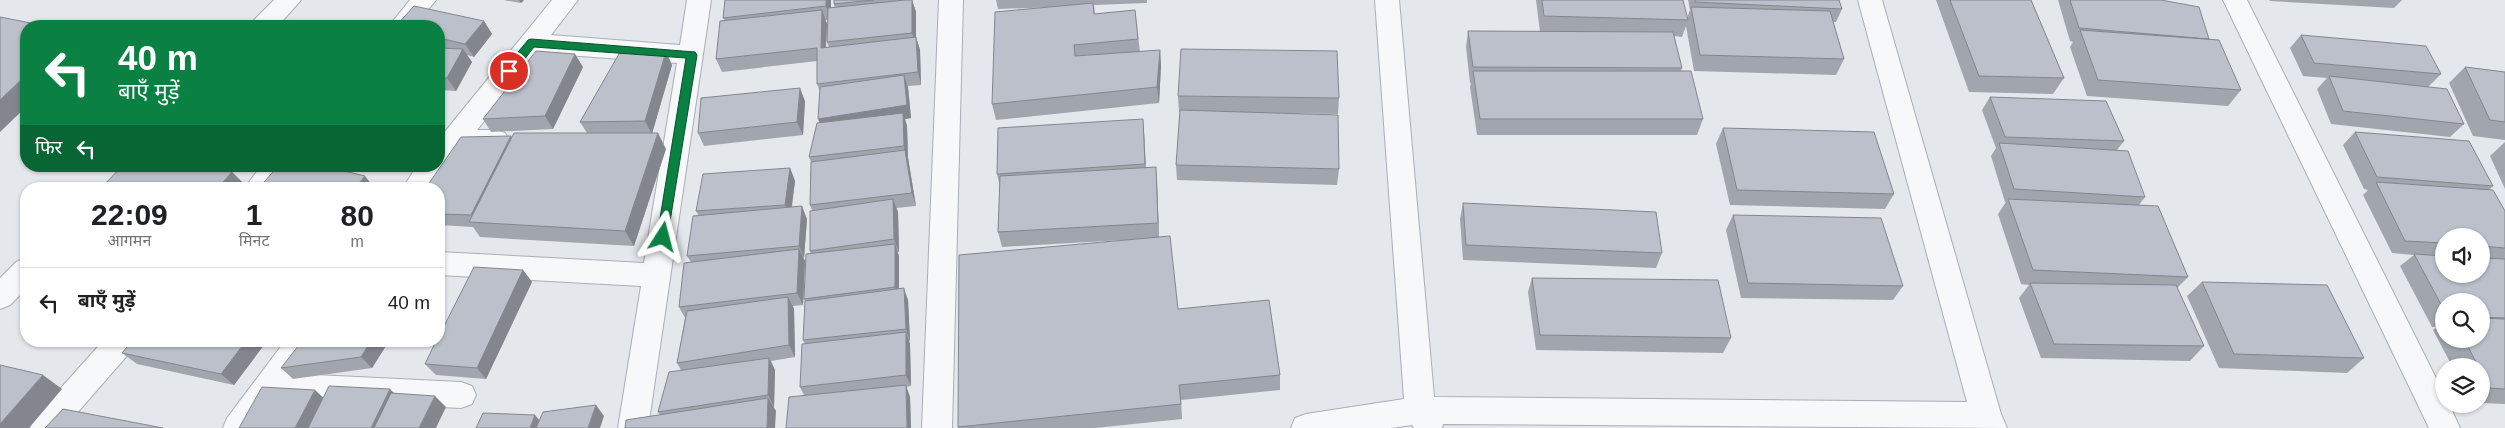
<!DOCTYPE html>
<html lang="hi">
<meta charset="utf-8">
<style>
:root{--surface:#fff;--page:#f2f2f2;--text:#202124;--muted:#757577;--line:#e0e0e0}
body{margin:0;font-family:Helvetica,"Noto Sans Devanagari",sans-serif;background:var(--page);color:var(--text);height:100vh;display:flex;flex-direction:column;font-size:19px;white-space:nowrap}
*{box-sizing:border-box;margin:0}
p{font-size:16px;color:var(--muted)}
.icon{flex:none;width:28px;height:28px;fill:none;stroke:currentColor;stroke-width:2;stroke-linecap:round;stroke-linejoin:round}
.map{position:relative;flex:1;overflow:hidden}
.details{position:absolute;left:20px;top:182px;width:425px;height:165px;display:flex;flex-direction:column;background:var(--surface);border-radius:20px;box-shadow:0 1px 4px #0004}
.details>*{flex:none}
.top-card{position:absolute;left:20px;top:20px;width:425px;height:152px;border-radius:20px;box-shadow:0 1px 4px #0004;background:#0b8043;color:#fff;overflow:hidden}
.buttons{position:absolute;left:2435px;top:228px;display:grid;gap:10px}
.buttons a{display:grid;place-items:center;width:55px;height:55px;border-radius:50%;background:var(--surface);box-shadow:0 1px 4px #0004;font-size:25px}
.pin{position:absolute;display:grid;place-items:center;width:42px;height:42px;color:#fff;margin:-21px;border:2px solid #fff;border-radius:50%;box-shadow:0 1px 5px #0007}
.me{position:absolute;width:55px;margin:-28px;rotate:9deg;stroke-linejoin:round;filter:drop-shadow(0 0 4px #0008)}
.turn{display:flex;align-items:center;gap:18px;height:105px;padding:0 15px;font-size:22px}
.turn .icon{width:65px;height:65px;stroke-width:2.5}
.turn b{display:block;font-size:35px;line-height:42px}
.then{display:flex;align-items:center;height:48px;padding:0 15px;background:#0003;gap:10px;font-size:19px}
.eta{display:flex;justify-content:space-evenly;align-items:center;height:85px;text-align:center}
.eta b{font-size:30px;font-weight:800;line-height:35px}
ul{padding:0;list-style:none}
li{display:flex;align-items:center;gap:15px;height:70px;padding:0 15px;border-top:1px solid var(--line)}
li div{flex:1}
li b{display:block;font-size:19px}
li em{font-style:normal}
.map>svg:first-child{display:block}
.lines{fill:none;stroke-linecap:round;stroke-linejoin:round}
.minor-casing{stroke:#a9aeb7;stroke-width:2}
.minor{fill:#f7f8fa;fill-rule:evenodd}
.wall{fill:#a1a5ae;fill-rule:evenodd}
.shaded-wall{fill:#83868d}
.building{fill:#bbc0ca;stroke:#83868d}
.route{fill:#0b8043;stroke:#07532c}
</style>
<div class="map">
<svg width="2505" height="428" viewBox="0 0 2505 428">
<rect width="100%" height="100%" fill="#e4e7ec"/>
<g class="lines">
<defs>
<path id="minor" d="M274,0H301L278,26H251L254,20Z
M410,0H436L415,26H389Z
M552,0H578L551,35L680,45L687,0H711L648,428H618L641,286L439,275V252L644,263L677,63L538,53L477,130H496L505,133L509,140L505,147L496,150H460L445,166L430,189H402L417,166H439V139Z
M939,0H963L952,428H922Z
M1375,0H1399L1434,397L1967,402L1858,0H1882L2001,414L2007,428L1443,424L1442,428H1414L1412,425L1391,428H1291L1295,418L1306,414L1404,399Z
M2223,0H2247L2444,394V404H2449L2460,428H2429Z
M261,166H290L273,189H244Z
M26,258V289L10,305L0,309V278L16,262Z
M103,341H137L132,350L64,428H30L34,418Z
M285,341H317L295,374L461,382L472,386L476,395L472,404L461,408L276,399L256,428H223L227,418Z"/>
</defs>
<use href="#minor" class="minor-casing"/>
<use href="#minor" class="minor"/>
</g>
<path class="wall" d="M503,0H524L521,3Z
M725,0H831V8H835L834,4V0H912L916,12V37L920,50L921,85L908,86L911,118L905,119L907,126L908,158L916,206L896,208L898,212L899,252H897L899,256V289L908,300L910,341H909L910,344L911,386L906,387L910,397L911,428H786L804,395L800,387L805,344L803,340L805,302L804,299L811,254L810,251L812,210L810,205L811,162L809,157L820,123V91L817,84V61L722,72L716,59L725,21L723,18ZM825,20H828L827,42L829,47L826,48L827,24Z
M996,0H1147V3L1094,5L1095,14L1135,10L1140,52L1160,50L1161,66L1159,103L996,120L992,104L1056,7L998,9Z
M1536,0H1683L1687,18L1690,10L1688,0H1839L1842,9L1836,22H1833L1844,59L1836,75L1694,71L1686,26L1682,37L1674,36L1682,68L1681,71L1703,119L1697,135H1477L1470,87L1471,83H1470L1466,47L1468,31L1540,32Z
M1936,0H2031L2064,78L2053,94L1969,92Z
M2058,0H2161L2209,40L2241,90L2228,106L2087,96L2070,47L2073,42L2070,41Z
M2269,0H2402L2394,8L2270,1Z
M484,21L492,34L474,57L467,55L472,62L456,91L439,90V26Z
M2301,35L2441,74L2428,87L2464,124L2450,137L2331,124L2317,89L2327,78L2303,76L2290,48Z
M666,52L672,65L652,133L666,149L634,246L480,237L473,227L439,225V189L512,138L587,133L580,122Z
M583,67L553,129L491,132L483,119Z
M2465,67L2505,72V140L2473,136L2449,83Z
M1178,96L1339,98L1338,114L1272,113L1339,169L1337,185L1177,180L1176,165L1180,112H1179Z
M1990,97L2124,141L2117,150L2145,197L2139,205L2188,277L2177,288L2204,346L2190,361L2041,358L2019,298L2029,285L2021,284L1998,214L2006,202H2005L1991,156L1996,148L1982,110Z
M805,101L803,135L704,146L698,133Z
M1723,128L1894,194L1885,209L1730,205L1716,144Z
M1144,132L1146,168L1157,183L1159,237L1178,309L1280,375V390L1181,400L1182,419L1095,428H958V427L1123,240L1002,247L998,232L1000,187L997,174Z
M2355,132L2493,186L2489,190L2505,211V404L2481,403V366H2452L2433,330L2437,327H2432L2400,266L2414,255L2392,253L2363,195L2368,190L2364,189L2343,145ZM2444,236H2481V274H2444ZM2444,301L2481,339H2444Z
M2505,142V189L2490,156Z
M790,168L795,181L792,207L807,219L804,258H803L805,261L803,305L793,306L794,309L795,357L771,361L775,370L774,407H773L776,411L660,415L658,412L681,370L677,363L685,318L679,307L691,262L687,256L699,216L696,211Z
M232,172L244,184L240,189H106L103,186Z
M1463,203L1662,253L1656,268L1463,260L1460,219Z
M1733,215L1903,286L1893,300L1741,298L1726,230Z
M523,270L532,282L486,379L436,375L425,364Z
M1532,278L1731,338L1723,353L1536,350L1528,292Z
M2202,282L2364,358L2347,373L2219,368L2187,296Z
M132,341H267L234,385L137,364L122,353Z
M389,341L372,368L293,379L281,368Z"/>
<path class="shaded-wall" d="M519,0H524L521,3Z
M826,0H831V20L826,6Z
M912,0L916,12V46L912,33Z
M822,10L827,24L825,61L821,48Z
M484,21L492,34L474,57L465,44Z
M916,37L920,50L921,85L918,72Z
M463,49L472,62L456,91L447,78Z
M1160,50L1161,66L1159,103L1157,87Z
M666,52L672,65L652,134L645,121Z
M575,54L583,67L553,129L545,116Z
M26,75V107L0,132V100Z
M904,75L908,88L911,118L905,119L907,126L908,158L916,206L912,193L905,152L904,146L823,132L818,119Z
M800,88L805,101L803,135L797,122Z
M1143,119L1144,132L1146,177L1145,164Z
M658,133L666,149L634,246L625,231Z
M511,136L519,149L476,222L471,215Z
M1156,167L1157,183L1159,238L1158,223Z
M790,168L795,181L790,218L785,205Z
M232,172L244,184L240,189H217Z
M365,176L375,189H354Z
M893,199L898,212L899,252L894,239Z
M802,206L807,219L804,258L799,246Z
M895,244L899,256V299L895,287Z
M799,249L805,261L803,305L797,293Z
M523,270L532,282L486,379L477,368Z
M904,288L908,300L910,341L906,329Z
M788,297L794,309L795,357L789,345Z
M906,332L910,344L911,386L906,375Z
M246,341H267L234,385L221,374Z
M371,341H389L372,368L361,357Z
M769,358L775,370L774,407L768,395Z
M43,375L62,389L29,428H0V424Z
M906,385L910,397L911,428H907Z
M390,389L401,400L388,428H371Z
M315,390L327,401L313,428H295Z
M435,396L446,407L436,428H419Z
M768,398L776,411L775,428H767Z
M596,405L604,416L600,428H588Z
M535,415L544,426V428H530Z"/>
<path class="building" d="M725,0H826V6L723,18Z
M834,0H874L834,4Z
M905,0H912V33L827,42L828,8Z
M1542,0H1683L1688,20L1544,16Z
M1695,0H1839L1842,9L1695,2Z
M1950,0H2031L2064,78L1979,76Z
M2070,0H2161L2199,7L2209,39L2079,28Z
M1093,3L1094,14L1135,10L1138,39L1074,45L1075,56L1160,50L1157,87L992,104L995,12Z
M414,6L484,21L465,44L439,38V26H396Z
M1691,7L1830,11L1844,59L1700,55Z
M822,10L821,48L916,37L918,72L817,84V48L716,59L720,21Z
M0,17L46,26H26V75L0,100Z
M2080,30L2219,40L2241,90L2098,80Z
M1468,31L1673,32L1682,68L1473,67Z
M2301,35L2426,46L2441,74L2314,63Z
M439,48L463,49L447,78L439,77Z
M1181,49L1337,51L1339,98L1178,96Z
M536,51L575,54L545,116L483,119Z
M620,52H666L645,121L580,122Z
M2465,67L2505,72V122L2490,120Z
M1473,71H1691L1703,119H1480Z
M904,75L907,105L818,119L820,87Z
M2329,76L2447,89L2464,124L2343,111Z
M800,88L797,122L698,133L701,98Z
M1990,97L2106,101L2124,141L2005,137Z
M1180,110L1338,115L1339,169L1176,165Z
M903,113L904,146L809,157L817,123Z
M1143,119L1145,164L997,174L998,128Z
M1723,128L1874,132L1894,194L1737,190Z
M2355,132L2469,141L2493,186L2377,177Z
M514,133H658L625,231L469,222Z
M511,136L471,215L439,214V189H425L461,137Z
M1999,143L2128,151L2145,197L2014,189Z
M905,150L912,193L810,205L811,162Z
M122,166H208L232,172L217,189H115L103,186Z
M278,166H323L365,176L354,189H258Z
M1156,167L1158,223L998,232L1000,176Z
M790,168L785,205L696,211L703,174Z
M2376,182L2493,190L2505,211V248L2481,246V236H2444V243L2405,241Z
M893,199L894,239L810,251V211Z
M2008,199L2158,206L2188,277L2033,270Z
M1463,203L1656,212L1662,253L1466,245Z
M802,206L799,246L687,256L693,216Z
M1733,215L1881,218L1903,286L1748,283Z
M1170,236L1178,309L1269,300L1280,375L1179,385L1181,404L958,427L959,255Z
M895,244V287L804,299L806,254Z
M799,249L797,293L679,307L684,263Z
M2414,254L2444,256V274H2481V258L2505,259V318L2481,317V301H2444V310Z
M474,267L523,270L477,368L425,364L436,341H439V336Z
M1532,278L1718,280L1731,338L1540,335Z
M2202,282L2327,285L2364,358L2234,354Z
M2030,283L2176,285L2204,346L2054,344Z
M904,288L906,329L803,340L805,301Z
M788,297L789,345L677,363L687,311Z
M2481,318L2505,319V389L2490,388L2481,372V366H2478L2464,339H2481Z
M906,332V375L800,387L802,344Z
M132,341H246L221,374L122,353Z
M302,341H371L361,357L281,368Z
M769,358L768,395L658,412L669,372Z
M0,365L43,375L0,424Z
M906,385L907,428H786L789,397Z
M329,386L390,389L371,428H308Z
M262,387L315,390L295,428H239Z
M391,393L435,396L419,428H374Z
M768,398L767,428H625L626,420Z
M596,405L588,428H536L543,412Z
M63,409L163,428H45Z
M483,413L535,415L530,428H476Z"/>
<path class="route" d="M531,39L695,52L697,55L667,240H659L657,237L686,58L534,47L513,74H505V68L528,40Z"/>
</svg>
<div class="buttons">
<a><svg class="icon" aria-label="sound" viewBox="0 0 24 24"><path d="M4 9h4l5-4v14l-5-4H4zM17 9q2 3 0 6"/></svg></a>
<a><svg class="icon" aria-label="search" viewBox="0 0 24 24"><circle cx="10" cy="10" r="6"/><path d="M15 15l6 6"/></svg></a>
<a><svg class="icon" aria-label="layers" viewBox="0 0 24 24"><path d="M12 4l9 5-9 5-9-5zM3 14l9 5 9-5"/></svg></a>
</div>
<div class="pin" style="left:509px;top:71px;background:#d93025"><svg class="icon" aria-label="arrive" viewBox="0 0 24 24"><path d="M6 21V4h12l-3 4 3 4H6"/></svg></div>
<svg class="me" style="left:663px;top:237px" viewBox="-20 -20 40 40"><path d="M0-17L14 15 0 8-14 15z" fill="#0b8043" stroke="#fff" stroke-width="4"/></svg>
<div class="top-card">
<div class="turn"><svg class="icon" aria-label="left" viewBox="0 0 24 24"><path d="M17 20v-9H6M10 6l-5 5 5 5"/></svg><div><b>40 m</b>बाएँ मुड़ें</div></div>
<div class="then">फिर<svg class="icon" aria-label="left" viewBox="0 0 24 24"><path d="M17 20v-9H6M10 6l-5 5 5 5"/></svg></div>
</div>
<section class="details">
<div class="eta">
<div><b>22:09</b><p>आगमन</p></div>
<div><b>1</b><p>मिनट</p></div>
<div><b>80</b><p>m</p></div>
</div>
<ul>
<li><svg class="icon" aria-label="left" viewBox="0 0 24 24"><path d="M17 20v-9H6M10 6l-5 5 5 5"/></svg><div><b>बाएँ मुड़ें</b></div><em>40 m</em></li>
</ul>
</section>
</div>
